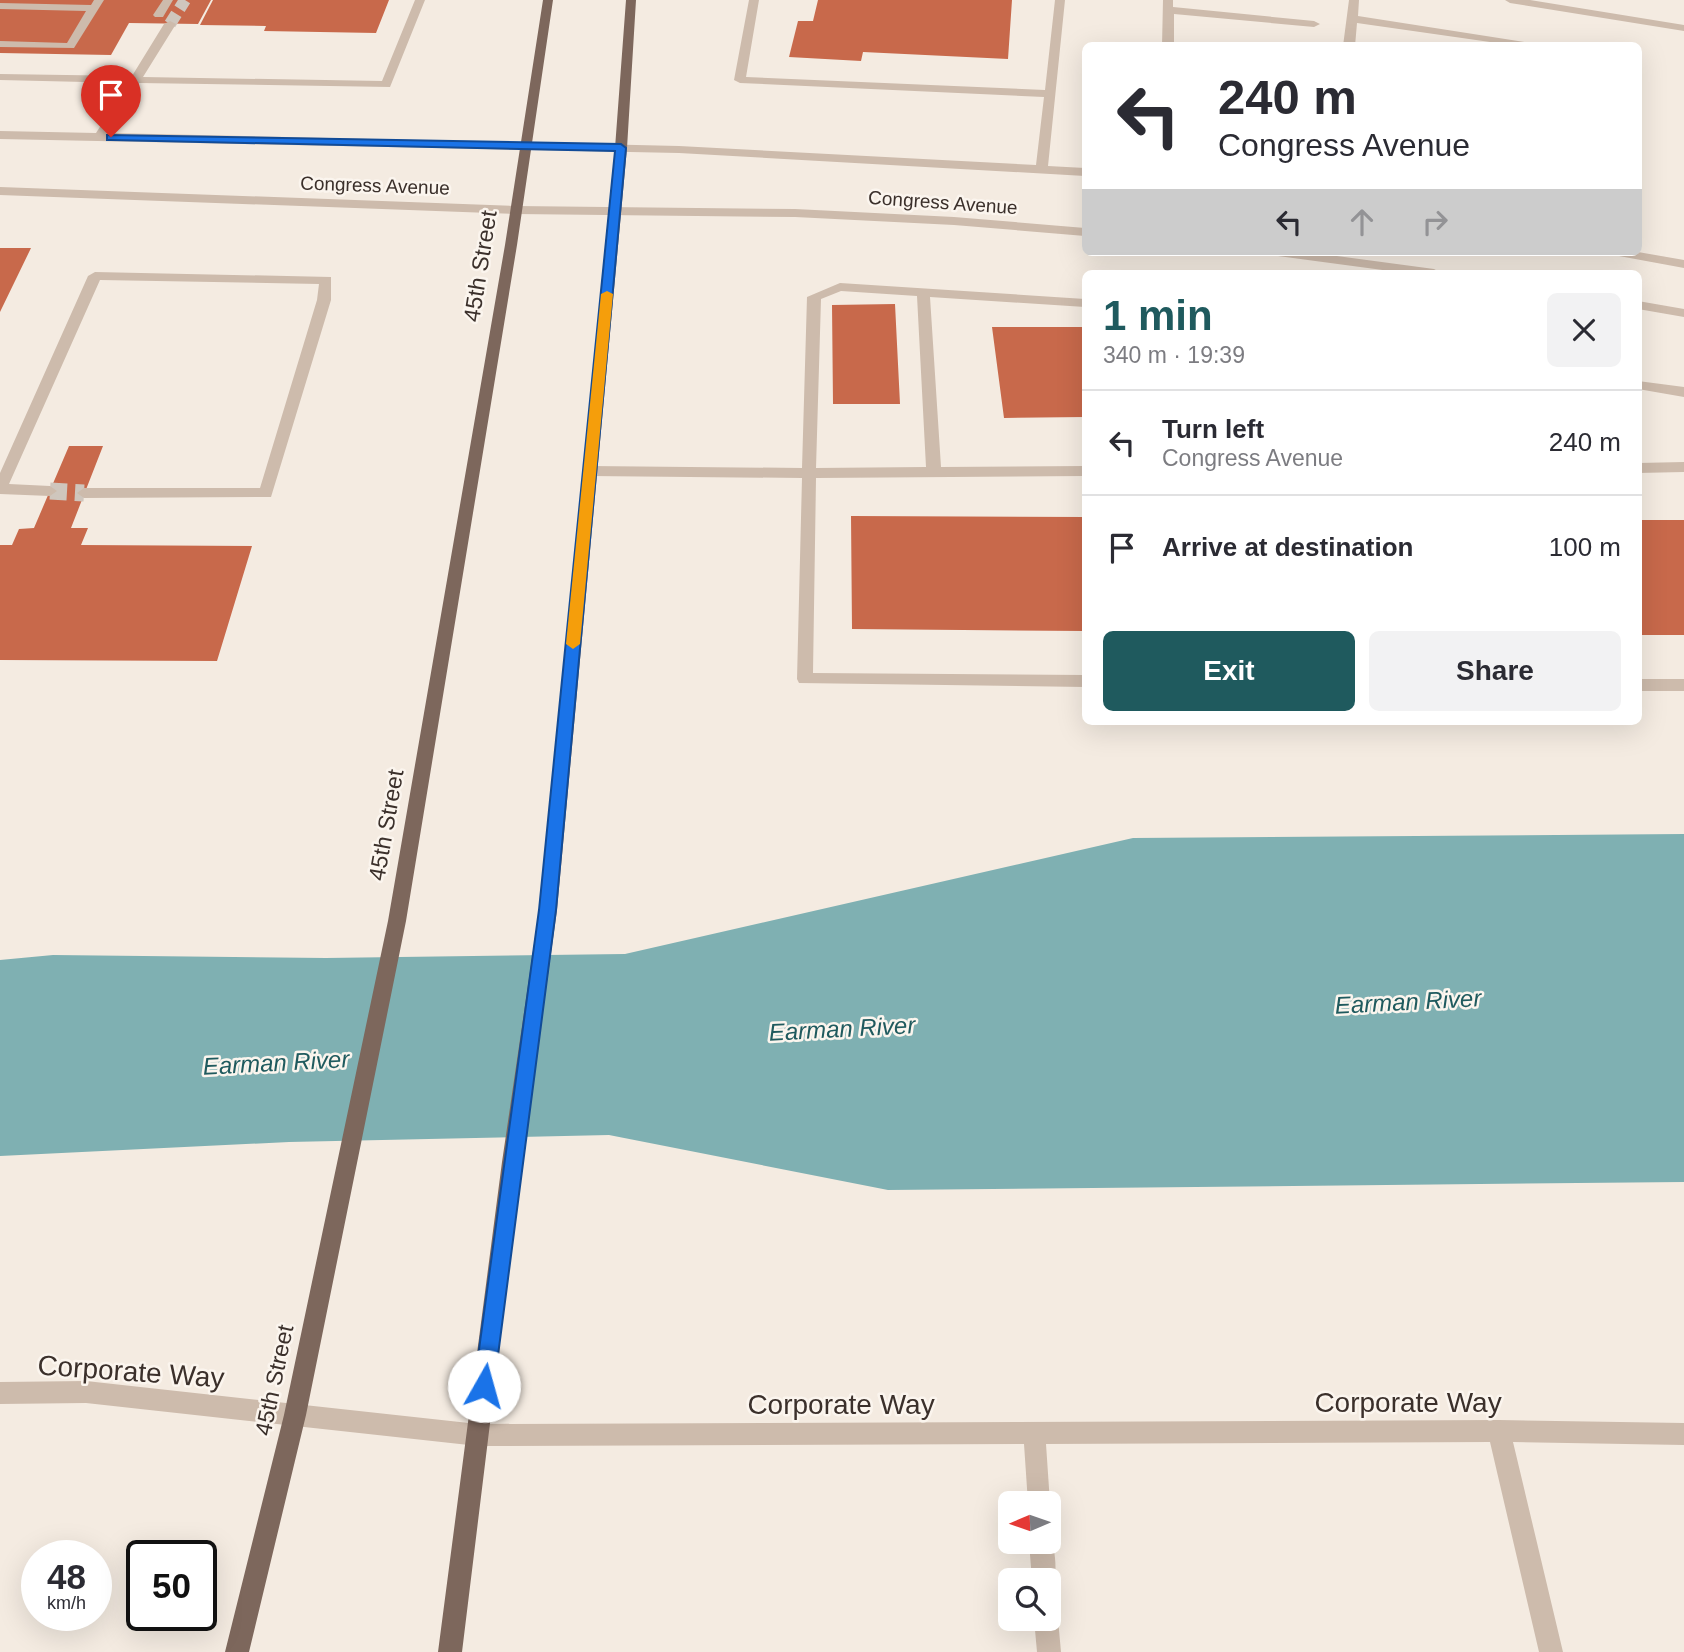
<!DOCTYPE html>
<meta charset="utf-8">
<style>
:root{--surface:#fff;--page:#f2f2f3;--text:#2b2b33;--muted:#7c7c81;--line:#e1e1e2;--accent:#1f5a5e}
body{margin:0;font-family:Arial,sans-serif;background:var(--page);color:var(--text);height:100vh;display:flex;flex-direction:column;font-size:26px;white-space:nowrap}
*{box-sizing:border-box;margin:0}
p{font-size:23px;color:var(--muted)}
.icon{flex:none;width:38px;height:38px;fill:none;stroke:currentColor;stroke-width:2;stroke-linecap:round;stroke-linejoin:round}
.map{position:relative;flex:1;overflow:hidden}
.drawer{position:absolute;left:1082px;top:270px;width:560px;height:455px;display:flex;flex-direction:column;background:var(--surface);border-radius:10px;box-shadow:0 7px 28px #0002}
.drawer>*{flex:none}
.top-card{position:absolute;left:1082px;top:42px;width:560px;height:214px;border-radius:10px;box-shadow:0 7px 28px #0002;background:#fff;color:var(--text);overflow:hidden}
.needle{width:46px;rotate:268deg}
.fabs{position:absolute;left:998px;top:1491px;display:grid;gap:14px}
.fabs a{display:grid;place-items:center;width:63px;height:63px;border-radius:10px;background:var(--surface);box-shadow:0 7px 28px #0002;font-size:35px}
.speed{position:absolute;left:21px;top:1540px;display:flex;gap:14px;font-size:35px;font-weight:700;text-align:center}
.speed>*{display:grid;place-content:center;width:91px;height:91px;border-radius:50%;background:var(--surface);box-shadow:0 7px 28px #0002;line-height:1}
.speed small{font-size:18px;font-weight:400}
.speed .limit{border:4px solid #111;border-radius:10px;background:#fff;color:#111}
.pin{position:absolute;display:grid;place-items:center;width:60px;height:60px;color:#fff;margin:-72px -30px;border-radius:50% 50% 50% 0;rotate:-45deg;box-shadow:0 0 7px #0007}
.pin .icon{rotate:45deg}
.me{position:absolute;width:77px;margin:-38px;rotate:7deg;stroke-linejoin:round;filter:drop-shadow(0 0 5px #0008)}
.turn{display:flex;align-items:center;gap:24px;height:147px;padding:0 21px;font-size:32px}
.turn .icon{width:91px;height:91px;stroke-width:2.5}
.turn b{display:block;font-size:49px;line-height:60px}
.lanes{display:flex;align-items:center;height:66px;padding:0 21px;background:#0003;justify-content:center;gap:35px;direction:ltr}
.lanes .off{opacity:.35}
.round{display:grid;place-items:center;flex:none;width:74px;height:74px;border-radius:10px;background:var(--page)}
.summary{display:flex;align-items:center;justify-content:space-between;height:119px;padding:0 21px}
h1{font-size:42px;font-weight:600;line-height:52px;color:var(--accent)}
.action{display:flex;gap:14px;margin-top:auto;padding:14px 21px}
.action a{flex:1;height:80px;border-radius:10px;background:var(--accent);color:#fff;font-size:28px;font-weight:600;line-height:80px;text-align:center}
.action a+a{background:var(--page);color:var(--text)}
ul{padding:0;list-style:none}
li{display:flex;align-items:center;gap:21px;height:105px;padding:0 21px;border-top:2px solid var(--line)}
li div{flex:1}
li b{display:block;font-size:26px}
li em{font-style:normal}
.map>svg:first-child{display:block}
.water{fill:#7fb0b2}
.building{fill:#c8694b}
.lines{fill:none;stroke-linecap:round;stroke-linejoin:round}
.minor-tunnel-far1{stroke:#cfc6bd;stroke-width:12;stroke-dasharray:12 6;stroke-linecap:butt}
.minor-tunnel{stroke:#cfc6bd;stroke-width:17;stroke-dasharray:17 8;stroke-linecap:butt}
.minor{fill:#cdbbac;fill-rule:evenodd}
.major{fill:#7d675c;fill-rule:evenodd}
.route{fill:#1a73e8;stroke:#114b97;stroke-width:2}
.slow{fill:#f59e0b}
.labels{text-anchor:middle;stroke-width:5;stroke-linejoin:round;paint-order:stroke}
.far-street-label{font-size:19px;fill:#3b302b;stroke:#fbf5ee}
.street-label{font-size:23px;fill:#3b302b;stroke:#fbf5ee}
.water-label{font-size:24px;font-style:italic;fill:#1f5a5e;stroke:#fbf5ee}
.near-street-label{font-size:28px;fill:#3b302b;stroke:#fbf5ee}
</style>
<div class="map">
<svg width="1684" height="1652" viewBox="0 0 1684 1652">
<rect width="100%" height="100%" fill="#f4ebe1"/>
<path class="water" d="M1684,834V1182L888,1190L609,1135L289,1142L0,1156V960L53,955L326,958L625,954L1133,838Z"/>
<path class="building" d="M0,0H211L198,24L129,23L111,55L0,53Z
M213,0H389L376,33L264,31L266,26L200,25Z
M818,0H1012L1008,59L863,52L861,61L789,57L798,21H813Z
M0,248H31L0,312Z
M895,304L900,404H833L832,305Z
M992,327H1085V417L1004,418Z
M69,446H103L71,528H88L81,545L252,546L217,661L0,660V545H12L19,529L34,528Z
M851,516L1085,517V631L852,629Z
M1638,520H1684V635H1638Z"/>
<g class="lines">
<path class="minor-tunnel-far1" d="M170,24L185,0"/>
<path class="minor-tunnel" d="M50,491L84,493"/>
<path class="minor" d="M94,0H104L74,48L0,47V41L67,43L86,11L0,9V3L91,5Z
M163,0H173L163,17H155L153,15Z
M415,0H425L390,87L139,83L108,133L679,146L1036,165L1044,97L740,83L734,80L749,0H759L746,77L1045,90L1055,0H1065L1048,166L1085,168V176L679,153L0,139V131L96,133L128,83L0,80V74L132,76L164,24L170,21L176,24L143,77L382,81Z
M1163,0H1173V7L1314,21L1320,24L1314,27L1174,14V46H1162Z
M1349,0H1359L1358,16L1550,46L1502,43V46H1490V42L1357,23L1355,46H1343Z
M1505,0H1530L1684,25V31L1510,3Z
M0,187L516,206L795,209L954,217L1085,228V236L954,225L795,217L516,214L0,195Z
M1272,252H1307L1434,269L1441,273H1405L1278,256Z
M1613,252H1638L1684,260V268L1619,256Z
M95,272L331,277V300L271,497L84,498L77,493L84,488H260L317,300L319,284L100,280L9,484L50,486L57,491L50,496L0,494V473L88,276Z
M840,283L1085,299V307L930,297L941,467L1085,466V476L816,478L813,673L1085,675V687L799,683L797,679L802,478L590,476L583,471L590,466L802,468L807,297ZM841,291L917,296L926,467L816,468L821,299Z
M1638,301L1684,309V317L1638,309Z
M1638,381L1684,387V397L1638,389Z
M1684,462V472L1638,473V463Z
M1638,679H1684V691H1638Z
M86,1381L478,1424L1499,1420L1684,1423V1445L1513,1442L1563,1652H1539L1490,1442L1046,1444L1050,1503L1048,1508V1503H1028L1024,1444L478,1446L86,1403L0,1404V1382Z
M1048,1533C1056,1547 1058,1574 1052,1588L1048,1590V1580H1032L1029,1542H1048Z
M1048,1608L1054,1611L1058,1619L1061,1652H1037L1034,1619H1048Z"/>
<path class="major" d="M543,0H553L517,245L406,921L306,1415L249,1652H225L284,1415L388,921L505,245Z
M626,0H636L627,148L557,910L522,1162L462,1652H438L502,1162L539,910L615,148Z"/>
</g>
<path class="route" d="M107,135L621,144L626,148L556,910L494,1386L491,1393L484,1396L477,1393L474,1386L539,910L615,151L111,140H107Z"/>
<path class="slow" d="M607,291L613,294L580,644L573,649L566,644L601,294Z"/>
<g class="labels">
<g class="far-street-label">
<text transform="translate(375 185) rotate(2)" y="7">Congress Avenue</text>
<text transform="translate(943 202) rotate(4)" y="7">Congress Avenue</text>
</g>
<g class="street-label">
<text transform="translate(480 266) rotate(-81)" y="8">45th Street</text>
<text transform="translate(386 825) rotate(-80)" y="8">45th Street</text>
<text transform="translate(274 1380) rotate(-78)" y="8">45th Street</text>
</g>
<g class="water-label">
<text transform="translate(1408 1002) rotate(-3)" y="8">Earman River</text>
<text transform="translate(842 1029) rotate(-3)" y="8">Earman River</text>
<text transform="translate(276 1063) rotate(-3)" y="8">Earman River</text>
</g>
<g class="near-street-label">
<text transform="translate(131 1371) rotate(4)" y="10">Corporate Way</text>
<text x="1408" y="1412">Corporate Way</text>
<text x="841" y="1414">Corporate Way</text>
</g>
</g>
</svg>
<div class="fabs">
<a><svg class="needle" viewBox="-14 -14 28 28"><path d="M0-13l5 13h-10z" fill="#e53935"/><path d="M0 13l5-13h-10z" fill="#7c7c81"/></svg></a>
<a><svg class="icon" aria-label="search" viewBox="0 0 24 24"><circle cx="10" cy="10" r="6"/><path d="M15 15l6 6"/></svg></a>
</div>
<div class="speed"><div>48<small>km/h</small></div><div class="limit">50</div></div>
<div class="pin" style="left:111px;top:137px;background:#d93025"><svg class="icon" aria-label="arrive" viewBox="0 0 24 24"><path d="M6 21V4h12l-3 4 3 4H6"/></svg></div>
<svg class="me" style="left:484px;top:1386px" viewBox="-20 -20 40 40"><circle r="19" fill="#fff"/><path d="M0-13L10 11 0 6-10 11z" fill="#1a73e8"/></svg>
<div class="top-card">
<div class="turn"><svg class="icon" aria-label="left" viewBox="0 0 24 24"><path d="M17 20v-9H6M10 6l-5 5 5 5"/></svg><div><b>240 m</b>Congress Avenue</div></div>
<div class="lanes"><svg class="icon" aria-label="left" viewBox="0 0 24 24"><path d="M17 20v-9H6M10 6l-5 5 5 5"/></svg><svg class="icon off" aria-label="ahead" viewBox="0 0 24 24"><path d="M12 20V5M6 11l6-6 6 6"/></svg><svg class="icon off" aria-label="right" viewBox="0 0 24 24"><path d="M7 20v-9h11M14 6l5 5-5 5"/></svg></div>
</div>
<section class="drawer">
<div class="summary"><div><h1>1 min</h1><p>340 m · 19:39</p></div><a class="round"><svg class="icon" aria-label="close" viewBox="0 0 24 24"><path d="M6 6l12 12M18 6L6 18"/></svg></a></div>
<ul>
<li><svg class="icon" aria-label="left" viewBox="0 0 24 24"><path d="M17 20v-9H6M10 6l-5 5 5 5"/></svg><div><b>Turn left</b><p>Congress Avenue</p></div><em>240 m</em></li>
<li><svg class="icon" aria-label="arrive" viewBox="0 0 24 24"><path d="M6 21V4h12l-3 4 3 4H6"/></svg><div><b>Arrive at destination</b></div><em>100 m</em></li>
</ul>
<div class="action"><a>Exit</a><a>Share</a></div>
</section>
</div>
